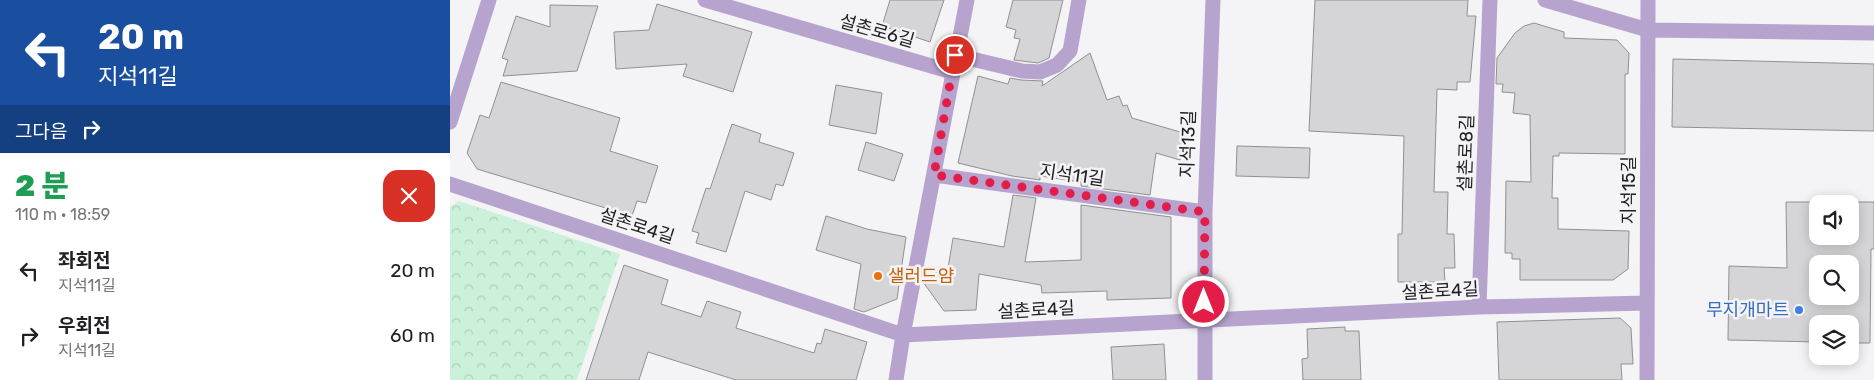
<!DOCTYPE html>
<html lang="ko">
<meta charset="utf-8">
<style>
:root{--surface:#fff;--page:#f2f2f2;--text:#202124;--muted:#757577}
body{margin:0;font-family:Rubik,"Noto Sans KR",sans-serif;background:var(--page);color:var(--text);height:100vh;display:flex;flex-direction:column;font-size:19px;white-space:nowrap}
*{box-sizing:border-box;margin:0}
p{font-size:16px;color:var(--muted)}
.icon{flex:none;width:28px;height:28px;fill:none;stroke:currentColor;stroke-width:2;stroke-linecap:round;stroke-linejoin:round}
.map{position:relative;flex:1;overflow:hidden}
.panel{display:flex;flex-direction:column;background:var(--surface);width:450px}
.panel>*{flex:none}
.hud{background:#1a4fa0;color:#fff;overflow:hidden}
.fabs{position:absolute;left:1359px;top:195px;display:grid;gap:10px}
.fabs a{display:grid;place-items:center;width:50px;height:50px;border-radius:10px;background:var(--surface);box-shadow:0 2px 12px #0003;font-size:25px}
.pin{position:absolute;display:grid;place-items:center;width:42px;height:42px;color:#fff;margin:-21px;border:2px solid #fff;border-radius:50%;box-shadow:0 1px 5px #0007}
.me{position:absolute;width:55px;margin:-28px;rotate:0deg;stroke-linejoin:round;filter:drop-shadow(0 0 4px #0008)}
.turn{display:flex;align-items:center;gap:18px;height:105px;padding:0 15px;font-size:22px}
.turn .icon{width:65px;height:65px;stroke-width:2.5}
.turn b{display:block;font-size:35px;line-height:42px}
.then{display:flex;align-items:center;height:48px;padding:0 15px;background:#0003;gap:10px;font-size:19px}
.round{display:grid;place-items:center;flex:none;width:52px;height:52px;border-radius:15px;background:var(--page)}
.summary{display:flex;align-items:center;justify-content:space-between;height:85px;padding:0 15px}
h1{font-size:30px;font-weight:800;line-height:38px;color:#1e9e55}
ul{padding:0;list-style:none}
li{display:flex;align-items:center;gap:15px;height:65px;padding:0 15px}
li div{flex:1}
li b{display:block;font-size:19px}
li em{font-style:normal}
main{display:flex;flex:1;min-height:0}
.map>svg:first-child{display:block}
.park{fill:url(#park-crowns)}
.building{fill:#d5d5d7;stroke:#909091;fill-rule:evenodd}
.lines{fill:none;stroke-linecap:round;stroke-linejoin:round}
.street{stroke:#b7a4ce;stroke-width:15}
.route{stroke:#e11d48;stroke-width:9;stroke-dasharray:0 16.2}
.food-dot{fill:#e8710a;stroke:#f4f4f6;stroke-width:2}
.shop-dot{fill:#3f7fe0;stroke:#f4f4f6;stroke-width:2}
.labels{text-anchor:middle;stroke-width:5;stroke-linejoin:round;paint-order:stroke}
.street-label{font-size:18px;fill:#212122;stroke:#f4f4f6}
.food-label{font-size:18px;fill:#c56008;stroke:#f4f4f6;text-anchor:start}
.shop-label{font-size:18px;fill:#366cbe;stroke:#f4f4f6;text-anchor:end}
</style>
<main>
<section class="panel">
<div class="hud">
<div class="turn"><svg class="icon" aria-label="left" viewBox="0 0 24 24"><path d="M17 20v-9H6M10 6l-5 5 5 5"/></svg><div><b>20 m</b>지석11길</div></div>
<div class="then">그다음<svg class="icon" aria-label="right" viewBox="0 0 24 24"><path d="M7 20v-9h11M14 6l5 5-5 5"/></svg></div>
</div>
<div class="summary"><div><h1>2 분</h1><p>110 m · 18:59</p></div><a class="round" style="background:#d93025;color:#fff"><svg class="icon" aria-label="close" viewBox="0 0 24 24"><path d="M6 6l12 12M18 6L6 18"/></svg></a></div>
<ul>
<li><svg class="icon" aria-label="left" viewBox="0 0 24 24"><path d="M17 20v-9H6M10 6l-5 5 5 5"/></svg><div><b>좌회전</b><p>지석11길</p></div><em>20 m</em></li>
<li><svg class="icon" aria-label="right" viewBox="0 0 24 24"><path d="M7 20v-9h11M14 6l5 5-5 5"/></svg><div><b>우회전</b><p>지석11길</p></div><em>60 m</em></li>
</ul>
</section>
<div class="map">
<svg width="1424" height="380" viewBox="0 0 1424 380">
<defs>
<pattern id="park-crowns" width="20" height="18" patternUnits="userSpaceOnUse" patternTransform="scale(1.25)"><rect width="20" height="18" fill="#cbf1da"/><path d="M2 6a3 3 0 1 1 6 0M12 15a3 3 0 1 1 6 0" fill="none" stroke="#aecebb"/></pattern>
</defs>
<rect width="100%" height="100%" fill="#f4f4f6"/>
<path class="park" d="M9,201L170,254L127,380H0V207Z"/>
<path class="building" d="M440,0H494L480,42L432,26Z
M563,0H613L599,58L588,63L564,60L570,39L564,38L566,30L556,27Z
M865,0H1018L1017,16H1026L1020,82H1007V90L987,89L984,192H998L997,234H1004L1005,268H994L995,282H948V234H952L954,136L859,131Z
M207,4L302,32L283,92L233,76L237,64L166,69L164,32L199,30Z
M100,5L148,6L127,71L53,76L58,60L52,58L66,16L100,27Z
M1084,23L1114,32V38L1167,40L1179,53L1178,74H1175V154L1109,153V156H1103L1102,198H1108V229L1179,231L1178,269L1163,280H1070V259H1062V253H1055L1056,181L1081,182L1080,115L1063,113L1065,93L1052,92L1053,84H1046L1047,58L1065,33L1074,26Z
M640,53L657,100L669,96L673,106L677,105L682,118L737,134L730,160L706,153L700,195L631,186V182L590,176V180L562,176L508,163L528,76L558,84L560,78L571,80L593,81L592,86Z
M1223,59L1424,64V131L1222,127Z
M51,82L170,118L160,151L208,166L196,203L187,201L182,216L27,169L17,153L30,115L39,118Z
M386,85L432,93L426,134L379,125Z
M282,124L311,134L309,142L344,153L333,186L326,184L321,200L295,191L276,252L246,243L249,233L242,231L256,188L260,189Z
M416,142L453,154L444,181L408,170Z
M787,146L860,148L859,178L786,176Z
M563,195L586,198L575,262L631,260V205L721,217V298L657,300V291L592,293L591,285L529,274L526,310L494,311L473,282L475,271L497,274L503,238L554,247Z
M1336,202H1424V249H1421L1420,343H1400V324H1368V342L1278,340L1279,266L1337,268ZM1368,204H1400V236H1368ZM1368,264H1400V296H1368Z
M376,216L417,229L456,237L447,299L414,312L404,309L411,264L366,250Z
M174,265L218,280L211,304L251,317L257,301L291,312L286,328L364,353L367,343L371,344L375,329L417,342L406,380H286L198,352L189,380H136Z
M1170,318L1181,328L1183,364H1171L1172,380H1049L1047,322Z
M895,327V331H909L911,380H853L852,359L858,358L857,329Z
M714,344L716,380H663L661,347Z"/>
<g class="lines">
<path class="street" d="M255,0L502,72
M1095,0L1198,30L1424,33
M505,55L572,71L590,72L607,65L620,51L629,0
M0,122L39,0
M484,175L755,212
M0,184L453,335L1029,307L1197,303
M1029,307L1040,0
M446,380L453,335L517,0
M755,380V212L763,0
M1197,380L1198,0"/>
</g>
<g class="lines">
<path class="route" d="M505,55L484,175L755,212L754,302"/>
</g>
<circle class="food-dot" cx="428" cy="276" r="5"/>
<circle class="shop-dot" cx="1349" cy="310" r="5"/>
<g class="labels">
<g class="street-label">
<text transform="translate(427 31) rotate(16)" y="6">설촌로6길</text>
<text transform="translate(738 144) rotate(-88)" y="6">지석13길</text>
<text transform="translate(1016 153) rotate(-88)" y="6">설촌로8길</text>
<text transform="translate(622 175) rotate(8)" y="6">지석11길</text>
<text transform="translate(1179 190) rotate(-90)" y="6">지석15길</text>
<text transform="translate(187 226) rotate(18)" y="6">설촌로4길</text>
<text transform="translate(990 291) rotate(-3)" y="6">설촌로4길</text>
<text transform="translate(586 310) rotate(-3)" y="6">설촌로4길</text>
</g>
<g class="food-label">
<text x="438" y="282">샐러드얌</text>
</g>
<g class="shop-label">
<text x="1339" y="316">무지개마트</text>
</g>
</g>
</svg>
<div class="fabs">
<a><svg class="icon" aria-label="sound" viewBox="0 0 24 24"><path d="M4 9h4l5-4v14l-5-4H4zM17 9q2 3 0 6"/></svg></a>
<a><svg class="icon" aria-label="search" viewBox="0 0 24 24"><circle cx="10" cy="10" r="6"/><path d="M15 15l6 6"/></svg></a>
<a><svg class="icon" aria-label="layers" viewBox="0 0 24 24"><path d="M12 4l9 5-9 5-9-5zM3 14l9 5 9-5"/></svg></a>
</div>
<div class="pin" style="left:505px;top:55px;background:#d93025"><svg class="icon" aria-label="arrive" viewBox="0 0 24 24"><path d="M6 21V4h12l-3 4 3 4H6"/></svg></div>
<svg class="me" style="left:754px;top:302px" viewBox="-20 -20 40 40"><circle r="17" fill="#e11d48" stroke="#fff" stroke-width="3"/><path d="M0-11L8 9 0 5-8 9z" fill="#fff"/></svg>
</div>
</main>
